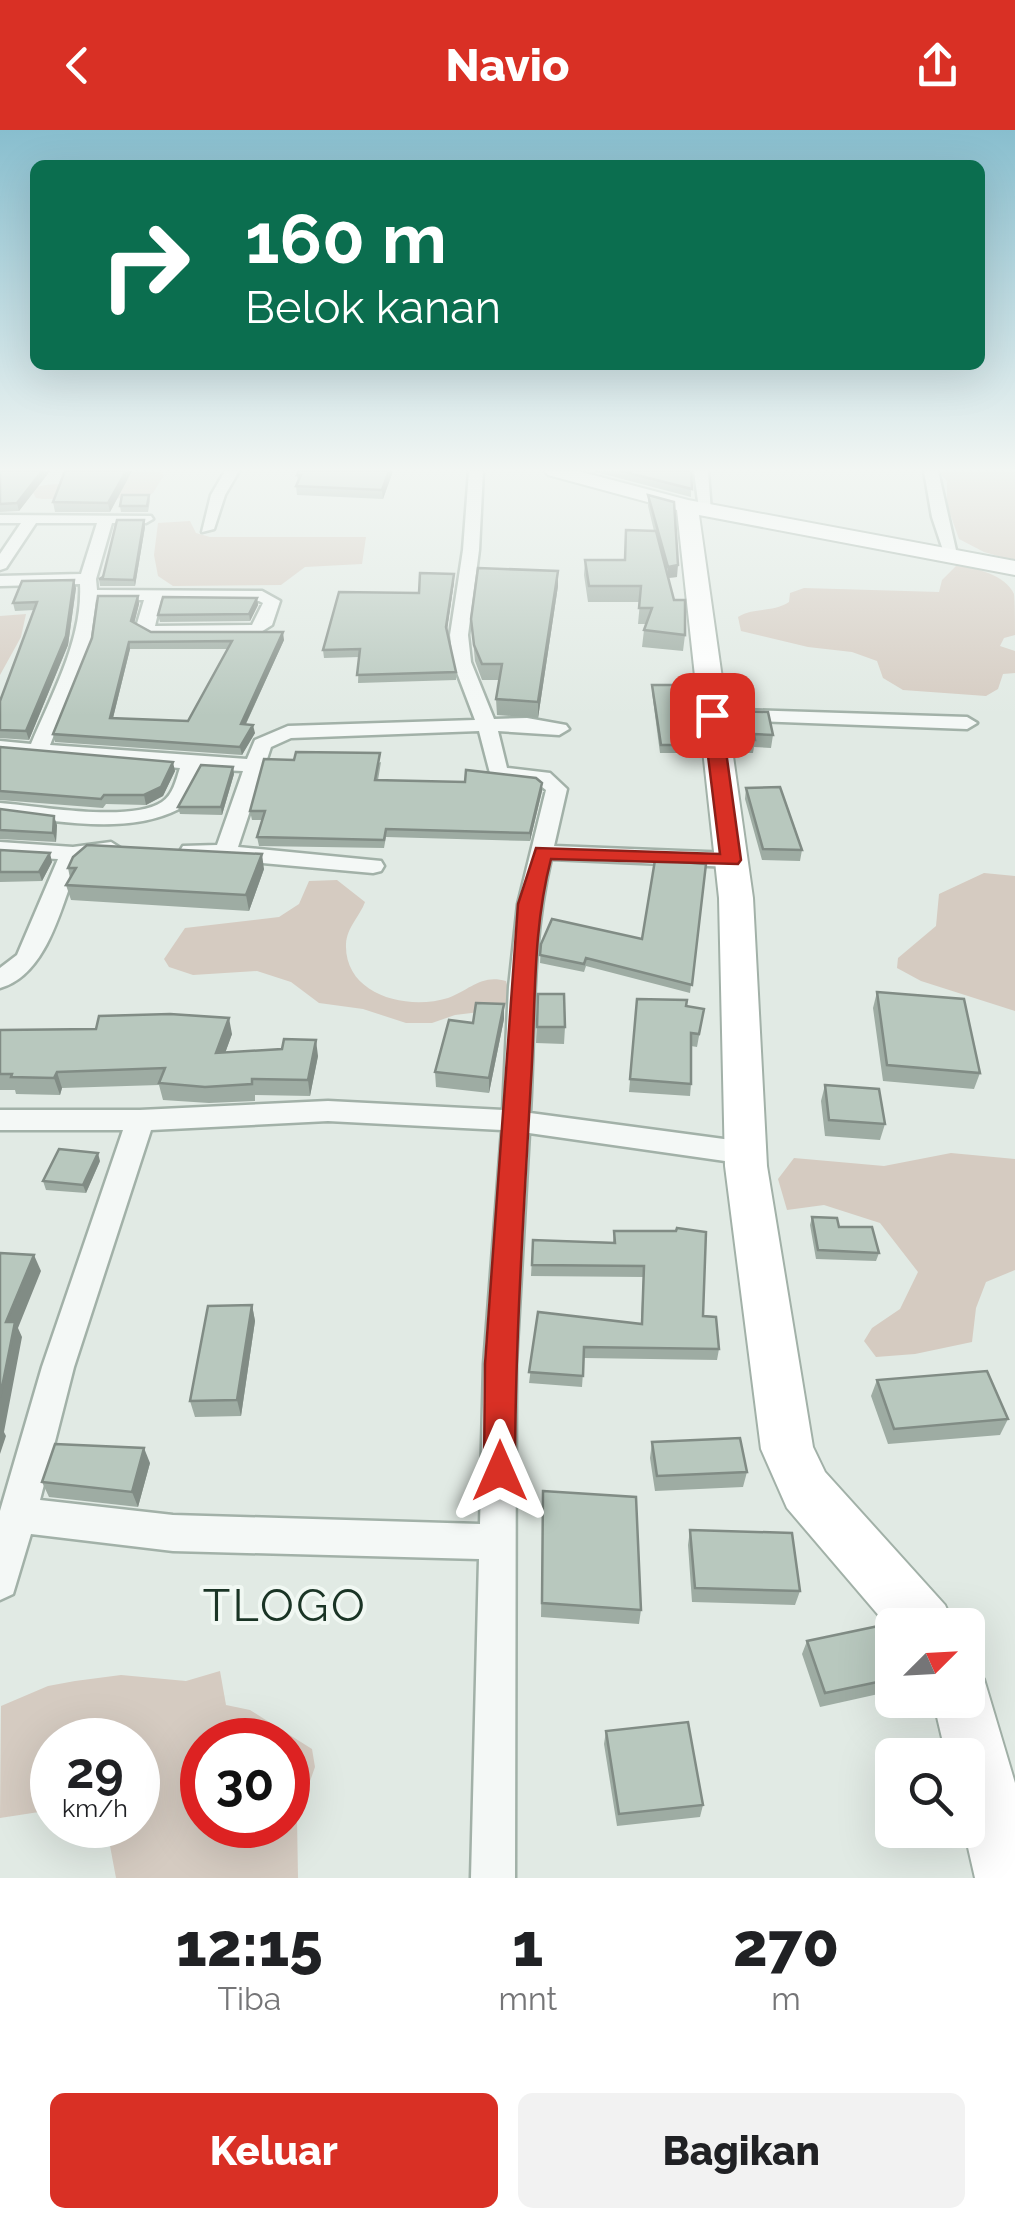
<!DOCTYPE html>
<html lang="id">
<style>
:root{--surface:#fff;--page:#f2f2f2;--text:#202124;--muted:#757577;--accent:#d93025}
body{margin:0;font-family:Raleway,sans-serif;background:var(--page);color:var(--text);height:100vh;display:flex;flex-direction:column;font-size:38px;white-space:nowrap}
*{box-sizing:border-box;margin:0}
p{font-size:32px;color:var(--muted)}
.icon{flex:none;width:55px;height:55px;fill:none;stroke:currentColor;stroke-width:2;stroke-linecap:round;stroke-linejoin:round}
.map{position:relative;height:1748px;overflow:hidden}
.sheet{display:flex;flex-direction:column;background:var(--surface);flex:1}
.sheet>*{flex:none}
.top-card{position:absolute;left:30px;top:30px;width:955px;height:210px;border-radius:15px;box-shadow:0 10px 40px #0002;background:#0b6e4f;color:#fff;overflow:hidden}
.needle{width:65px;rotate:66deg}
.tools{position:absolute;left:875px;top:1478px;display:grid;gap:20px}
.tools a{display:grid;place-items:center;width:110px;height:110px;border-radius:15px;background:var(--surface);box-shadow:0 10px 40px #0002;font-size:50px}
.speed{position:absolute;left:30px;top:1588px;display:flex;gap:20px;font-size:50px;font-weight:700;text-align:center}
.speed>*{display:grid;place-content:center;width:130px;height:130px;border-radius:50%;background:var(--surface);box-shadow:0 10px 40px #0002;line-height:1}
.speed small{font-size:25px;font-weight:400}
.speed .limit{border:15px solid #d22;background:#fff;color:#111}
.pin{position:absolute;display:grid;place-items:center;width:85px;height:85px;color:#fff;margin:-42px;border-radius:20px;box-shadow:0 5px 15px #0006}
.me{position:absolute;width:110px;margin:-55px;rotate:0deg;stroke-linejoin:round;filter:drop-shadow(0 0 8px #0008)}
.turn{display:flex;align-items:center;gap:35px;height:210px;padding:0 50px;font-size:45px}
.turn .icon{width:130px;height:130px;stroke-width:2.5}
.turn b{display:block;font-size:70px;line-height:85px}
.eta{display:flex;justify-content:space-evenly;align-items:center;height:170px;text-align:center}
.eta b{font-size:60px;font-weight:800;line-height:70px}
.action{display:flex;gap:20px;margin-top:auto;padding:20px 50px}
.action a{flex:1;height:115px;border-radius:15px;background:var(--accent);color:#fff;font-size:40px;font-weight:800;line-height:115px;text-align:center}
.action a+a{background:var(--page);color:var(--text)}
header{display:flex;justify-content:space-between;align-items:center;height:130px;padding:0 50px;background:var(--accent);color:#fff;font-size:45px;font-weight:800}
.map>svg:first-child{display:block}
.green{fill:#d5cbc1;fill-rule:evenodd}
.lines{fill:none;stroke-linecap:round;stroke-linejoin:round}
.street-casing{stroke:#a2b1a8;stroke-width:5}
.secondary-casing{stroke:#a2b1a8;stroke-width:4}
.street{fill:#f4f8f6;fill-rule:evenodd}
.secondary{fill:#fff;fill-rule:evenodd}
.wall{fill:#9eaca3;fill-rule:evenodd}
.shaded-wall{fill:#818c85}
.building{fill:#b8c8be;stroke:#818c85;stroke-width:2.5;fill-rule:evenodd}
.route{fill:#d93025;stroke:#8d1f18;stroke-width:2.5}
.labels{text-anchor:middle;stroke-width:8;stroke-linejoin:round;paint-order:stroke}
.near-quarter-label{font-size:45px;letter-spacing:2.5px;fill:#1a3425;stroke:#f1f8f3}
</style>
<header><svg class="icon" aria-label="back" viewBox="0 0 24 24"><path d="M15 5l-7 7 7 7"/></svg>Navio<svg class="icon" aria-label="share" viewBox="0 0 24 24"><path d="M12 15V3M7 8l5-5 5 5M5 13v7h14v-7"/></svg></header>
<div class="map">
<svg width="1015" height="1748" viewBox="0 0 1015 1748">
<rect width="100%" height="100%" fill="#e1eae4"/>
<path class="green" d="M108,341H157L164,345L153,363L143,368L43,369L36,368L31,359C63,347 76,365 108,341Z
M938,341H1015V431L984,422L959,409L947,375V351Z
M190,391L196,403L210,407H366L362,434L305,437L281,455L173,456L158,446L154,425L158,393Z
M956,436C974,437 1006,445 1014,464C1015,474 1015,493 1015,505L1004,508L1000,516L1015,521V543L1003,544L998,559L986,566L903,560L883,548L877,531L852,522L808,517L741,501L738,487C754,477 772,483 789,472L790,463L804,458L939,462L942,450Z
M26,484L21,507L0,545V486Z
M984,743L1015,746V881L921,851L897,838L898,828L936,796L939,764Z
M337,750L365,772C360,786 347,797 346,814C344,865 407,881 448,868C470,860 481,844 506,851L510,866L504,879L455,885L432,893H406L363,879L319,873L291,852L257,841L193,845L169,837L164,829L185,798L279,787L299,774L309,751Z
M951,1023L1015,1029V1140L986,1152L976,1178L972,1212L915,1224L876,1227L864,1211L872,1198L900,1179L918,1142L880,1093L824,1075L787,1080L778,1049L794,1028L884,1036Z
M220,1541L226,1575L250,1580L312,1619L315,1637L297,1688L298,1748H116L108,1705L99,1695H138V1610H52V1680L0,1688L1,1576L48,1556L75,1551L121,1545L186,1551ZM202,1610H288V1695H202Z"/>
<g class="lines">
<defs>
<path id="street" d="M225,341H239L225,365L214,399L202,402L211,365Z
M469,341H483L479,420L468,505L471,532L494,589L527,588L566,595L569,599L559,605L498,601L507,638L550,643L567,659L554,716L731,723L742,730L731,737L551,729C531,813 535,897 530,983L746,1012L756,1016L760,1023L756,1030L746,1034L529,1003L516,1234L515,1748H471L479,1429L173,1421L31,1404L13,1464L0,1470V1381L42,1237L123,1000H0V980H140L328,971L503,980L509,857L518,774L546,660L537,653L491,647L479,601L291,608L271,617L238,717L381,731L384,736L381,741L373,743L183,726L180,721L183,716L217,715L243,641L200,639L179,679C126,706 57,690 0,685V673C39,676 130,693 162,672C173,665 176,650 180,638L0,623V611L31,614C52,564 83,509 80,454L0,456V446L81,444L97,393H36L6,438L0,440V424L21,393H0V385L151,386L153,389L146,393H112L96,449L97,460L262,461L280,471L272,495L256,505L152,506L136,497L144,470H96L90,514L50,615L247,629L255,610L288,596L475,590L453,532L450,505L463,420ZM161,470L259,471L263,473L252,495L155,496ZM328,991L502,1000L484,1234L480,1394L173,1385L40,1370L74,1237L151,1000Z
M694,341H708L711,382L699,379Z
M924,341H938L958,429L945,426L932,387Z
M712,579L967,587L977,593L967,599L705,589V581Z
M0,712L73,717L111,712L122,719L119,724L89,726L78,733C62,773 48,845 0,858V838L17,825L58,729L0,726Z"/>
<path id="secondary" d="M545,341H578L688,370L1015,431V445L699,385L753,768L767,1036L813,1317L825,1342L945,1475L954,1495H892V1501L787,1378L761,1319L725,1036L719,768L677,380L548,345Z
M968,1542L984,1549L1015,1653V1748H975L964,1700H968V1625H946L933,1570H968Z"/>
</defs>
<use href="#street" class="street-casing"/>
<use href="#secondary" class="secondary-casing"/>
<use href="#street" class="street"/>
<use href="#secondary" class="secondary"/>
</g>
<path class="wall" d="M0,341H50L19,381L0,382Z
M132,341L110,382H55L53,372Z
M299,341H393L383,369L297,365L296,356L298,351L297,345Z
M592,341H691V367Z
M149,365L150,371L148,382H121L120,376Z
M648,365L677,447L668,448L685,505L683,521L642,517L644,500L646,494H638L640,472H588L584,445L585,430H625L654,401L648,376Z
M145,397L135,456H100L99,449Z
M558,441V456L538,588L497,585L496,569L500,550H482L475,531L471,489Z
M454,452L447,501L456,542V550L358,553L359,527L324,528L323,520L419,463Z
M76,458L68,515L29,610L0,608V571L34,480L15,481L13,473Z
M138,466L139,474L134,493L151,502L284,510L246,594L255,603L242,625L55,612L53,604ZM130,519H228L188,591L113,588Z
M257,468L258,475L250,491L160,492L158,485Z
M652,555L684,584L700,615V623H660L652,562Z
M734,581L773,605L771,618L754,617L753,623H736L732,594Z
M0,617L175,641L163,666L146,675L106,674L103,678L0,670Z
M381,632L378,650L542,653V661L530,711L386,707L384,718L259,716L257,707L263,690H252L250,681Z
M234,644L222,685L180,684L178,677Z
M746,658L802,720L800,731L762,730L745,669Z
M0,679L57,695L56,712L0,709Z
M0,720L52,732L42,751L0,752Z
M706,734L690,863L586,836L584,842L540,833L541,814L642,809Z
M68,738L264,739L249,781L71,770L66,755L70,748Z
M877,862L980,943L974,959L883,951L873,878Z
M538,864L565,897L564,914L536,913Z
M637,869L704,879L697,917L691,916V954L690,966L629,962Z
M504,889L489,963L436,957L435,942Z
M0,900L232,904L225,923L318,926L310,966L255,965V971L209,973L163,970L159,955L62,958L60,965L16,964L15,960H0Z
M825,955L885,994L880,1010L825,1006L821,971Z
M100,1031L86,1063L46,1060L43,1051Z
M812,1087L839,1097L879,1123L876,1131L816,1129L810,1095Z
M614,1101L703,1186L719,1219L717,1230L584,1228L582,1257L529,1253L538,1182L641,1194L643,1147L531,1146L533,1110L613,1112Z
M252,1175L255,1191L241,1286L195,1287L190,1271Z
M877,1250L1008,1289L1000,1305L888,1314L871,1266Z
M652,1312L747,1342L743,1357L655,1361L650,1328Z
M150,1333L138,1377L49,1367L42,1352Z
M543,1361L641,1480L639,1494L541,1487Z
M690,1400L800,1461L795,1475L692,1472L688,1415Z
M892,1506V1561L820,1577L802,1524L807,1511Z
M606,1601L703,1675L700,1687L617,1696L604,1614Z"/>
<path class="shaded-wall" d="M42,341H50L19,381L17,373Z
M126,341H132L110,382L108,373Z
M389,341H393L383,369L382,360Z
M144,390L145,397L135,456L134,450Z
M678,435L677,447L667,448L668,437Z
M558,441V456L538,588V572Z
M454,444V452L446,505V497Z
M74,450L76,458L68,515L29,610L26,601Z
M138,466L139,474L133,498L131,491Z
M257,468L258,475L250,491L249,484Z
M283,502L284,510L242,602L241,594Z
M129,512L130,519L111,596L110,588Z
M253,595L255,603L242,625L240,617Z
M173,632L175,641L163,666L146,675L144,665Z
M233,637L234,644L222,685L221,677Z
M542,653V661L530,711V703Z
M54,686L57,695L56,712L53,703Z
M50,723L52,732L42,751L39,742Z
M262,724L264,739L249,781L246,765Z
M504,874V889L489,963V948Z
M229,888L232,904L219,940L216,923Z
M316,910L318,926L310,966L308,950Z
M57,942L62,958L60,965L54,948Z
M98,1023L100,1031L86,1063L83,1055Z
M34,1125L41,1141L18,1198L22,1207L4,1302L6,1306L0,1324V1267L6,1192Z
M252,1175L255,1191L241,1286L237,1270Z
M144,1318L150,1333L138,1377L132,1362Z"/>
<path class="building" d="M0,341H42L17,373L0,374Z
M65,341H126L108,373L53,372Z
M299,341H389L382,360L296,356L301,345H297Z
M621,341H691L692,359Z
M122,365H149L147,376H120Z
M648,365L674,372L678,435L668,437Z
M117,390H144L134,450L99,449L103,447Z
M626,400L656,401L674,470H685V505L644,500L652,478H639L641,456H589L585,430H625Z
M478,438L558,441L538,572L496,569L502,534H482L474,515L471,489Z
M420,443L454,444L446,497L456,542L357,545L360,519L323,520L339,462L419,463Z
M74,450L66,506L26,601L0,600V571L37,472L13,473L22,451Z
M98,466H138L131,491L151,502H283L241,594L253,595L240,617L53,604L92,508ZM232,511L188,591L110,588L129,512Z
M163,467L257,468L249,484L158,485Z
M652,555H677L684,584H697L700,615H661Z
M734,581L768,582L773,605L754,604L755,610H738Z
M0,617L173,632L161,657L144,665H104L101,669L0,661Z
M296,622L380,623L375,650L465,652L466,640L536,648L542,653L530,703L386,699L384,710L257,707L265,681H250L264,629L294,630Z
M201,635L233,637L221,677H178Z
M780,657L802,720L763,719L746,658Z
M0,679L54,686L53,703L0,700Z
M87,715L262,724L246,765L66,755L76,738H68L73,727Z
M0,720L50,723L39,742H0Z
M655,730L706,734L692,855L586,828L584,834L540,825L541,814L552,789L642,809Z
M877,862L964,869L980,943L887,935Z
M538,864H564L565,897H537Z
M637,869L687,870L686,876L704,879L699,904L691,903V954L630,949Z
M476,873L504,874L489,948L435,942L449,890L473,893Z
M170,884L229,888L216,923L282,919L284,909L316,910L308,950L252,949V954L205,957L159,953L165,938L57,942L54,948L11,947L12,944H0V900L96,899L99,886Z
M825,955L879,959L885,994L829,990Z
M59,1019L98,1023L83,1055L43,1051Z
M812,1087L837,1088L839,1097H872L879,1123L818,1120Z
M677,1098L706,1102L703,1186L716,1187L719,1219L584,1217L583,1246L529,1242L538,1182L642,1194L644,1136L532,1135L533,1110L615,1113L614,1101H676Z
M0,1123L34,1125L6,1192H15L0,1267Z
M252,1175L237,1270L190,1271L208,1176Z
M987,1241L1008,1289L894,1299L877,1250Z
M740,1308L747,1342L657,1346L652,1312Z
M55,1314L144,1318L132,1362L42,1352Z
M543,1361L636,1367L641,1480L542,1473Z
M690,1400L792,1403L800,1461L695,1458Z
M888,1494L892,1506V1549L825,1563L807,1511Z
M688,1592L703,1675L619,1684L606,1601Z"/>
<linearGradient id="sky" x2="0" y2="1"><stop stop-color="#88bece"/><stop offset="0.58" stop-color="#f2f6f3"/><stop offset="1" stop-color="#f2f6f3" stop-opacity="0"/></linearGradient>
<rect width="1015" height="586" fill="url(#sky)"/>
<path class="route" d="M712,580L721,585L741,730L738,734L551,729C532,802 536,874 531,950C524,1080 515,1210 515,1341L511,1351L500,1356L488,1351L484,1341L485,1234L518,774L536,718L720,724L703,585Z"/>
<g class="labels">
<g class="near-quarter-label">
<text x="285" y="1491">TLOGO</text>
</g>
</g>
</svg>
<div class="tools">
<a><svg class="needle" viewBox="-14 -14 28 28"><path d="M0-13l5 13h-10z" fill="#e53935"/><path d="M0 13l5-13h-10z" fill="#757577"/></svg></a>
<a><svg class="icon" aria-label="search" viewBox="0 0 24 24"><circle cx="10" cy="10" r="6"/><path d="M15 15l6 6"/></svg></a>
</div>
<div class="speed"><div>29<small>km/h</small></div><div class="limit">30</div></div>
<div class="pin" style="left:712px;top:585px;background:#d93025"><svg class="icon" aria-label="arrive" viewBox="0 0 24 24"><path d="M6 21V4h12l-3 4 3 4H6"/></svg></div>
<svg class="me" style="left:500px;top:1341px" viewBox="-20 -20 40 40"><path d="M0-17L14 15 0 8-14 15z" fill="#d93025" stroke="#fff" stroke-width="4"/></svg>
<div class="top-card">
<div class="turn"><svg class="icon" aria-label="right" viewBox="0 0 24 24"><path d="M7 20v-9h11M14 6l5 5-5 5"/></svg><div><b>160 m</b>Belok kanan</div></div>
</div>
</div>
<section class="sheet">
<div class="eta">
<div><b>12:15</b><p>Tiba</p></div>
<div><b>1</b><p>mnt</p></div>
<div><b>270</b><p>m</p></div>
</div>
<div class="action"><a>Keluar</a><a>Bagikan</a></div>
</section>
